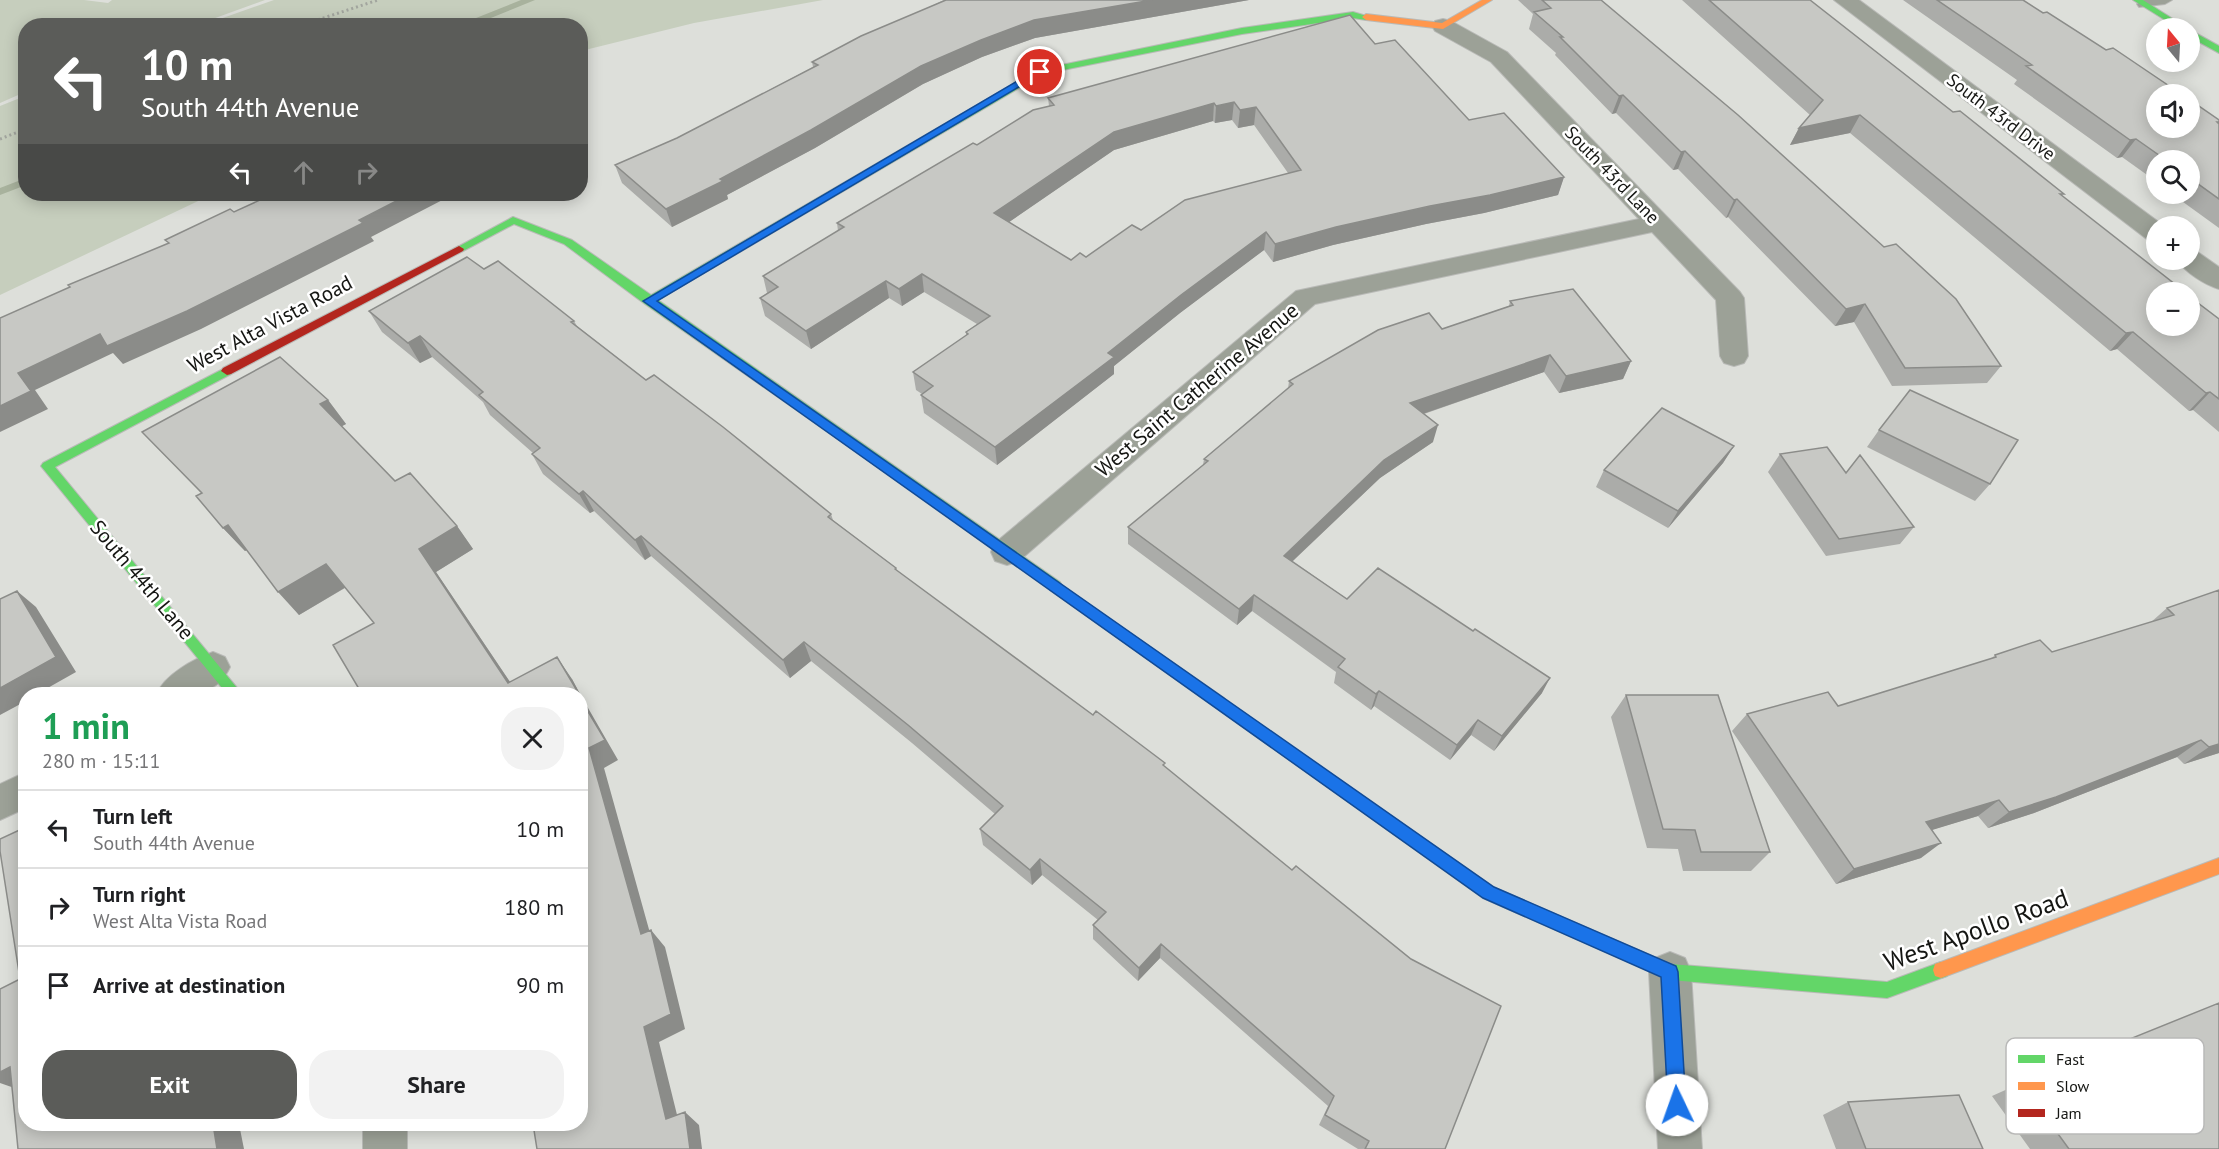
<!DOCTYPE html>
<meta charset="utf-8">
<style>
:root{--surface:#fff;--page:#f2f2f2;--text:#202124;--muted:#757577;--line:#e0e0e0;--accent:#5b5c59}
body{margin:0;font-family:"PT Sans",sans-serif;background:var(--page);color:var(--text);height:100vh;display:flex;flex-direction:column;font-size:22px;white-space:nowrap}
*{box-sizing:border-box;margin:0}
p{font-size:20px;color:var(--muted)}
.icon{flex:none;width:33px;height:33px;fill:none;stroke:currentColor;stroke-width:2;stroke-linecap:round;stroke-linejoin:round}
.map{position:relative;flex:1;overflow:hidden}
.panel{position:absolute;left:18px;top:687px;width:570px;height:444px;display:flex;flex-direction:column;background:var(--surface);border-radius:24px;box-shadow:0 3px 15px #0003}
.panel>*{flex:none}
.hud{position:absolute;left:18px;top:18px;width:570px;height:183px;border-radius:24px;box-shadow:0 3px 15px #0003;background:#5b5c59;color:#fff;overflow:hidden}
.needle{width:39px;rotate:342deg}
.buttons{position:absolute;left:2146px;top:18px;display:grid;gap:12px}
.buttons a{display:grid;place-items:center;width:54px;height:54px;border-radius:50%;background:var(--surface);box-shadow:0 3px 15px #0003;font-size:30px}
.pin{position:absolute;display:grid;place-items:center;width:51px;height:51px;color:#fff;margin:-26px;border:3px solid #fff;border-radius:50%;box-shadow:0 2px 6px #0007}
.me{position:absolute;width:66px;margin:-33px;rotate:357deg;stroke-linejoin:round;filter:drop-shadow(0 0 4px #0008)}
.turn{display:flex;align-items:center;gap:21px;height:126px;padding:0 24px;font-size:27px}
.turn .icon{width:78px;height:78px;stroke-width:2.5}
.turn b{display:block;font-size:42px;line-height:51px}
.lanes{display:flex;align-items:center;height:57px;padding:0 24px;background:#0003;justify-content:center;gap:30px;direction:ltr}
.lanes .off{opacity:.35}
.round{display:grid;place-items:center;flex:none;width:63px;height:63px;border-radius:24px;background:var(--page)}
.head{display:flex;align-items:center;justify-content:space-between;height:102px;padding:0 24px}
h1{font-size:36px;font-weight:700;line-height:45px;color:#1e9e55}
.action{display:flex;gap:12px;margin-top:auto;padding:12px 24px}
.action a{flex:1;height:69px;border-radius:24px;background:var(--accent);color:#fff;font-size:24px;font-weight:700;line-height:69px;text-align:center}
.action a+a{background:var(--page);color:var(--text)}
ul{padding:0;list-style:none}
li{display:flex;align-items:center;gap:18px;height:78px;padding:0 24px;border-top:2px solid var(--line)}
li div{flex:1}
li b{display:block;font-size:22px}
li em{font-style:normal}
.map>svg:first-child{display:block}
.green{fill:#c6cebd}
.lines{fill:none;stroke-linecap:round;stroke-linejoin:round}
.stream{fill:#a8b29d;fill-rule:evenodd}
.lane-casing{stroke:#b9bab7;stroke-width:2}
.street-casing{stroke:#b9bab7;stroke-width:2}
.fast-casing{stroke:#b9bab7;stroke-width:2}
.slow-casing{stroke:#b9bab7;stroke-width:2}
.jam-casing{stroke:#b9bab7;stroke-width:2}
.path{stroke:#a2a59e;stroke-width:3;stroke-dasharray:2 3;stroke-linecap:butt}
.lane{fill:#9ca197;fill-rule:evenodd}
.street{fill:#9ca197;fill-rule:evenodd}
.fast{fill:#63d668;fill-rule:evenodd}
.slow{fill:#ff974d;fill-rule:evenodd}
.jam{fill:#b3261e;fill-rule:evenodd}
.wall{fill:#abaca9;fill-rule:evenodd}
.shaded-wall{fill:#8b8c89}
.building{fill:#c7c8c4;stroke:#8b8c89;stroke-width:1.5;fill-rule:evenodd}
.route{fill:#1a73e8;stroke:#114b97;stroke-width:1.5}
.labels{text-anchor:middle;stroke-width:5;stroke-linejoin:round;paint-order:stroke}
.far-street-label{font-size:18px;fill:#151613;stroke:#fff}
.street-label{font-size:21px;fill:#151613;stroke:#fff}
.near-street-label{font-size:26px;fill:#151613;stroke:#fff}
.key{fill:#fff;stroke:#b9b9b8;stroke-width:1.5}
.key-label{font-size:16px;fill:#151613}
</style>
<div class="map">
<svg width="2219" height="1149" viewBox="0 0 2219 1149">
<rect width="100%" height="100%" fill="#dddfda"/>
<path class="green" d="M0,0H84L108,3L112,0H265L196,25L26,26L25,92L0,103Z
M274,0H823L694,23L581,51L580,26L203,25Z
M25,96L26,194H213L0,295V106Z"/>
<g class="lines">
<path class="stream" d="M521,0H535L471,26H456Z
M26,178V185L0,195V188Z"/>
<defs>
<path id="lane" d="M2144,0H2172L2165,4L2139,7L2137,4Z"/>
<path id="street" d="M1834,0H1859L2164,226H2157V242L2148,240Z
M1443,19L1451,21L1507,52L1740,292L1744,298L1748,356L1744,363L1734,366L1724,363L1720,356L1716,300L1652,232L1315,304L1019,561L1007,565L995,561L991,552L995,543L1296,291L1639,219L1491,62L1435,31L1432,26L1435,21Z
M2190,250L2199,253L2219,267V289C2205,285 2185,272 2177,260H2190Z
M213,652L225,657L230,667C215,699 187,694 157,694C164,675 194,659 213,652Z
M26,772V808L0,820V784Z
M1670,952L1685,958L1691,972L1702,1149H1658L1649,972L1655,958Z
M363,1124H407V1149H363Z"/>
<path id="fast" d="M2133,0H2143L2187,28H2178Z
M1353,12L1370,17L1366,20L1353,18L1242,34L1043,74L658,300L1060,582L1062,586L1060,590L1055,591L645,304L564,244L514,224L463,251H455L454,249L513,217L572,240L651,295L1037,70L1242,28Z
M2190,30L2219,46V53L2190,37Z
M227,367L231,368L233,371L231,374L55,467L242,694H227L41,466L43,463Z
M1219,696L1495,888L1670,964L1887,982L1941,962L1947,964L1949,970L1947,976L1887,998L1670,980L1483,898L1214,706L1212,702L1214,698Z"/>
<path id="slow" d="M1482,0H1492L1443,29L1366,20L1362,17L1366,14L1442,23Z
M2219,858V874L1941,978L1935,976L1933,970L1935,964L1941,962Z"/>
<path id="jam" d="M459,246L464,249L463,251L231,374L227,375L221,371L223,368Z
M1055,581L1224,698L1226,702L1224,706L1219,708L1214,706L1050,590L1048,586L1050,582Z"/>
</defs>
<use href="#lane" class="lane-casing"/>
<use href="#street" class="street-casing"/>
<use href="#fast" class="fast-casing"/>
<use href="#slow" class="slow-casing"/>
<use href="#jam" class="jam-casing"/>
<path class="path" d="M299,26L378,0
M0,139L26,129"/>
<use href="#lane" class="lane"/>
<use href="#street" class="street"/>
<use href="#fast" class="fast"/>
<use href="#slow" class="slow"/>
<use href="#jam" class="jam"/>
</g>
<path class="wall" d="M944,0H1249L1035,38L982,57L923,84L815,148L727,195L728,199L672,227L622,183L615,165L677,138L813,67L812,62Z
M1518,0H1601L2001,366L1987,383L1892,386L1854,322L1835,326L1728,217L1726,218L1678,169L1673,170L1616,113L1612,114L1555,55L1556,53L1529,29L1533,14Z
M1682,0H1810L2219,319V432L2193,410L2189,411L2117,349L2110,351L1850,133L1790,145L1799,128L1810,115Z
M1903,0H2023L2043,13L2106,50L2219,120V228L2172,194H2190V160H2157V182L2122,157L2117,158L2014,84L2017,80Z
M1375,44L1469,120L1564,177L1558,195L1484,213L1426,224L1333,245L1273,262L1264,250L1180,313L1114,366V374L997,465L924,413L921,395L922,394L916,390L913,372L966,336V332L977,324L924,292L902,306L889,298L811,349L765,316L760,298L767,293L763,276L838,231L837,223L1049,106L1048,98ZM1232,120L1238,128L1254,125L1288,173L1141,230L1086,257L1071,260L1009,222L1114,150L1213,121L1215,123Z
M484,269L574,321L577,326L646,380L831,514L833,520L896,568L897,571L1093,715L1165,767L1445,1149H1358L1319,1125L1328,1106L1160,958L1138,981L1093,939V925L1098,920L1042,875L1032,885L983,845L980,829L995,814L912,743L811,661L790,678L651,556L645,560L594,511L590,513L543,474L532,454L533,453L490,415L483,402L432,357L420,363L382,332L369,311Z
M1510,301L1631,361L1623,379L1559,393L1544,372L1424,414L1433,442L1380,478L1293,561L1347,599L1542,693L1494,751L1471,735L1450,760L1374,706L1371,710L1334,683L1336,672L1252,611L1237,625L1128,544V527L1203,465L1204,459L1288,389L1289,381L1509,306Z
M328,400L346,424L341,426L395,481L457,526L473,549L436,572L510,682L572,679L580,694H362L374,623L345,588L299,615L247,550L245,551L223,528L201,493L142,432Z
M1879,430L1990,484L1975,501L1867,447Z
M1734,446L1723,463L1668,528L1596,487L1604,470Z
M1780,454L1846,473L1914,527L1900,544L1826,556L1768,472Z
M2219,590V753L2184,764L2177,757L2034,813L1988,828L1978,816L1931,830L1921,858L1836,884L1732,731L1747,714L1838,706L1991,659L1995,655L2052,652L2150,623L2167,608Z
M1626,695L1770,852L1751,871H1683L1678,849L1647,848L1611,717Z
M2021,1083L2219,1149H2030L1992,1096Z
M1848,1102L1983,1149H1836L1823,1115Z"/>
<path class="shaded-wall" d="M1152,0H1249L1035,38L982,57L923,84L815,148L727,195L728,199L672,227L666,209L921,66L981,40L1034,20Z
M1623,95L1616,113L1612,114L1619,96Z
M1234,102L1232,120L1215,123L1216,106Z
M1214,103L1213,121L1114,150L996,231L994,213L1114,132Z
M1256,107L1254,125L1238,128L1240,110Z
M1860,115L1850,133L1790,145L1799,128Z
M2136,139L2122,157L2117,158L2130,140Z
M1685,151L1678,169L1673,170L1681,152Z
M1564,177L1558,195L1484,213L1426,224L1333,245L1273,262L1275,244L1336,227Z
M410,194H454L371,237L374,241L201,329L123,364L113,353L35,390L48,409L0,432V406L18,373L100,334L359,220Z
M1737,199L1728,217L1726,218L1734,200Z
M1266,232L1264,250L1180,313L1114,366V374L997,465L995,447L1108,353L1181,295Z
M922,274L924,292L902,306L899,289Z
M886,281L889,298L811,349L806,331Z
M1865,304L1854,322L1835,326L1846,309Z
M2133,332L2117,349L2110,351L2126,333Z
M420,336L432,357L420,363L408,343Z
M1550,355L1544,372L1405,420L1410,403Z
M1631,361L1623,379L1559,393L1566,376Z
M2210,392L2193,410L2189,411L2206,393Z
M328,400L346,424L337,429L320,404Z
M1438,425L1433,442L1380,478L1281,572L1284,556L1384,460Z
M1734,446L1723,463L1668,528L1678,511Z
M583,491L594,511L590,513L579,494Z
M228,525L249,549L245,551L223,528Z
M457,526L473,549L436,572L518,694L508,683L419,549Z
M641,536L651,556L645,560L635,540Z
M326,564L346,587L299,615L278,592Z
M17,591L36,607L76,672L37,694H26V701L0,715V688Z
M1254,595L1252,611L1237,625L1239,609Z
M804,642L811,661L790,678L783,660Z
M557,657L572,679L580,694H579Z
M1550,678L1542,693L1494,751L1502,736Z
M1379,691L1374,706L1371,710L1376,694Z
M580,694L618,760L604,768L655,951L641,934L589,748Z
M1478,720L1471,735L1450,760L1457,745Z
M2201,740L2177,757L2034,813L1988,828L2009,812Z
M2219,744V753L2184,764L2209,747Z
M1999,800L1978,816L1906,838L1926,822Z
M1941,843L1921,858L1836,884L1854,869Z
M1040,859L1042,875L1032,885L1030,870Z
M651,930L665,947L685,1029L659,1042L681,1131L666,1119L644,1027Z
M1161,944L1160,958L1138,981L1139,968Z
M10,1067L23,1091L0,1083V1072Z
M685,1112L699,1125L702,1149H690Z
M213,1124H239L244,1149H217Z"/>
<path class="building" d="M946,0H1152L1034,20L981,40L921,66L811,130L720,179L723,181L666,209L615,165L677,138L818,65L812,62L861,36Z
M1542,0H1601L1738,115L1884,247L1896,244L1956,299L2001,366L1905,368L1865,304L1846,309L1737,199L1734,200L1685,151L1681,152L1623,95L1619,96L1560,37H1563L1534,12L1551,8Z
M1709,0H1810L1953,112L1960,111L2064,194H2060L2185,292H2157V326H2190V297L2219,319V399L2210,392L2206,393L2133,332L2126,333L1860,115L1799,128L1823,100Z
M1937,0H2023L2043,13L2047,12L2106,50L2113,48L2181,94H2157V128H2190V100L2219,120V122H2217L2219,124V199L2190,178V160H2166L2136,139L2130,140L2026,66L2032,65Z
M1350,15L1375,44L1395,40L1469,120L1504,113L1564,177L1490,195L1430,206L1336,227L1275,244L1266,232L1181,295L1108,353L1114,357L995,447L921,395L933,386L913,372L968,334L966,332L990,316L922,274L899,289L886,281L806,331L760,298L778,287L763,276L844,227L837,223L973,143L977,145L1033,110L1054,105L1048,98ZM1234,102L1240,110L1256,107L1301,170L1185,200L1141,230L1132,225L1086,257L1080,253L1071,260L994,213L1114,132L1214,103L1216,106Z
M273,194H410L359,220L363,223L187,311L107,346L100,334L18,373L31,391L0,406V318L70,287L68,285L169,243L165,240L230,209L234,212Z
M467,257L484,269L498,261L574,321L571,322L646,380L654,375L723,427L831,514L828,517L896,568L895,569L1093,715L1096,711L1165,763L1163,765L1292,870L1296,866L1411,959L1501,1006L1445,1149H1365L1369,1141L1325,1115L1334,1096L1161,944L1139,968L1093,925L1106,912L1040,859L1030,870L980,829L1003,806L908,725L804,642L783,660L641,536L635,540L583,491L579,494L532,454L540,448L479,395L483,392L420,336L408,343L369,311Z
M1573,289L1631,361L1566,376L1550,355L1410,403L1438,425L1384,460L1284,556L1347,599L1378,568L1473,631L1475,629L1550,678L1502,736L1478,720L1457,745L1379,691L1376,694L1338,667L1345,659L1254,595L1239,609L1128,527L1208,461L1204,459L1293,384L1289,381L1378,330L1429,313L1442,329L1513,305L1510,301Z
M280,357L328,400L320,404L395,481L410,473L457,526L419,549L508,683L557,657L579,694H362L333,645L374,623L326,564L278,592L228,525L223,528L196,496L202,493L142,432Z
M1910,390L2018,440L1990,484L1879,430Z
M1662,408L1734,446L1678,511L1604,470Z
M1827,447L1846,473L1860,455L1914,527L1839,539L1780,454Z
M2219,590V744L2209,747L2201,740L2056,797L2009,812L1999,800L1926,822L1941,843L1854,869L1747,714L1828,692L1838,706L1996,657L1995,655L2040,640L2052,652L2174,615L2167,608Z
M17,591L56,657L0,688V599Z
M1626,695H1718L1770,852H1701L1695,830L1663,829Z
M580,698L605,740L589,748L641,934L651,930L671,1014L644,1027L666,1119L685,1112L690,1149H537L533,1124H580Z
M26,827V1124H213L217,1149H18L10,1067L0,1072V989L20,979L0,851V839Z
M2219,1003V1149H2069L2021,1083Z
M1959,1095L1983,1149H1866L1848,1102Z"/>
<path class="route" d="M1036,70L1044,72L657,301L1494,887L1676,966L1678,972L1686,1105L1684,1111L1677,1114L1671,1111L1668,1105L1661,977L1483,898L643,301Z"/>
<g class="labels">
<g class="far-street-label">
<text transform="translate(2001 117) rotate(37)" y="6">South 43rd Drive</text>
<text transform="translate(1612 175) rotate(46)" y="6">South 43rd Lane</text>
</g>
<g class="street-label">
<text transform="translate(270 324) rotate(-28)" y="7">West Alta Vista Road</text>
<text transform="translate(1197 390) rotate(-40)" y="7">West Saint Catherine Avenue</text>
<text transform="translate(142 580) rotate(50)" y="7">South 44th Lane</text>
</g>
<g class="near-street-label">
<text transform="translate(1976 930) rotate(-20)" y="9">West Apollo Road</text>
</g>
</g>
<rect x="2006" y="1038" width="198" height="96" rx="9" class="key"/>
<rect x="2018" y="1055" width="27" height="8" fill="#63d668"/>
<rect x="2018" y="1082" width="27" height="8" fill="#ff974d"/>
<rect x="2018" y="1109" width="27" height="8" fill="#b3261e"/>
<g class="key-label">
<text x="2056" y="1065">Fast</text>
<text x="2056" y="1092">Slow</text>
<text x="2056" y="1119">Jam</text>
</g>
</svg>
<div class="buttons">
<a><svg class="needle" viewBox="-14 -14 28 28"><path d="M0-13l5 13h-10z" fill="#e53935"/><path d="M0 13l5-13h-10z" fill="#757577"/></svg></a>
<a><svg class="icon" aria-label="sound" viewBox="0 0 24 24"><path d="M4 9h4l5-4v14l-5-4H4zM17 9q2 3 0 6"/></svg></a>
<a><svg class="icon" aria-label="search" viewBox="0 0 24 24"><circle cx="10" cy="10" r="6"/><path d="M15 15l6 6"/></svg></a>
<a>+</a>
<a>−</a>
</div>
<div class="pin" style="left:1040px;top:72px;background:#d93025"><svg class="icon" aria-label="arrive" viewBox="0 0 24 24"><path d="M6 21V4h12l-3 4 3 4H6"/></svg></div>
<svg class="me" style="left:1677px;top:1105px" viewBox="-20 -20 40 40"><circle r="19" fill="#fff"/><path d="M0-13L10 11 0 6-10 11z" fill="#1a73e8"/></svg>
<div class="hud">
<div class="turn"><svg class="icon" aria-label="left" viewBox="0 0 24 24"><path d="M17 20v-9H6M10 6l-5 5 5 5"/></svg><div><b>10 m</b>South 44th Avenue</div></div>
<div class="lanes"><svg class="icon" aria-label="left" viewBox="0 0 24 24"><path d="M17 20v-9H6M10 6l-5 5 5 5"/></svg><svg class="icon off" aria-label="ahead" viewBox="0 0 24 24"><path d="M12 20V5M6 11l6-6 6 6"/></svg><svg class="icon off" aria-label="right" viewBox="0 0 24 24"><path d="M7 20v-9h11M14 6l5 5-5 5"/></svg></div>
</div>
<section class="panel">
<div class="head"><div><h1>1 min</h1><p>280 m · 15:11</p></div><a class="round"><svg class="icon" aria-label="close" viewBox="0 0 24 24"><path d="M6 6l12 12M18 6L6 18"/></svg></a></div>
<ul>
<li><svg class="icon" aria-label="left" viewBox="0 0 24 24"><path d="M17 20v-9H6M10 6l-5 5 5 5"/></svg><div><b>Turn left</b><p>South 44th Avenue</p></div><em>10 m</em></li>
<li><svg class="icon" aria-label="right" viewBox="0 0 24 24"><path d="M7 20v-9h11M14 6l5 5-5 5"/></svg><div><b>Turn right</b><p>West Alta Vista Road</p></div><em>180 m</em></li>
<li><svg class="icon" aria-label="arrive" viewBox="0 0 24 24"><path d="M6 21V4h12l-3 4 3 4H6"/></svg><div><b>Arrive at destination</b></div><em>90 m</em></li>
</ul>
<div class="action"><a>Exit</a><a>Share</a></div>
</section>
</div>
